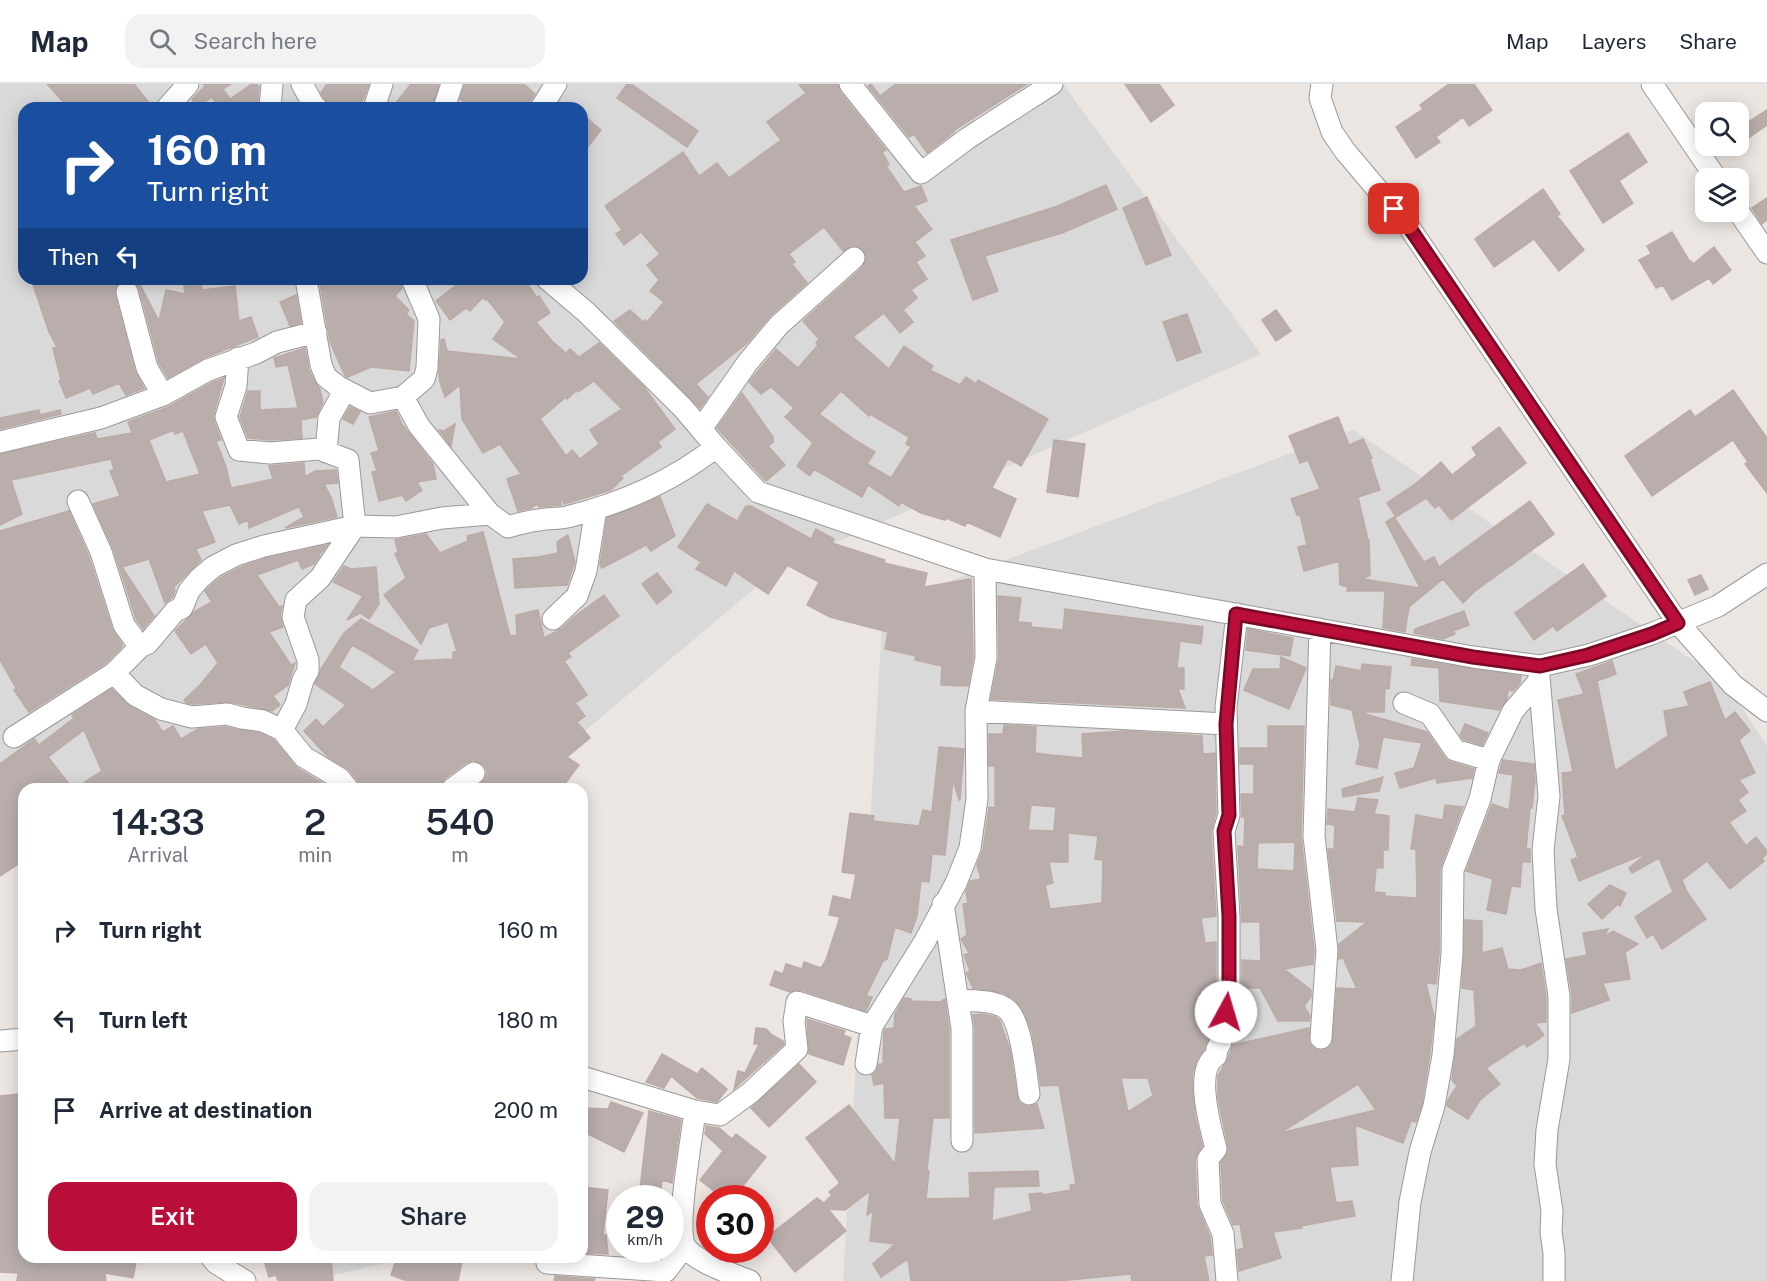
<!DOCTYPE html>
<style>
:root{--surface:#fff;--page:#f2f2f3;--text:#1f2937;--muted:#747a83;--line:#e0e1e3;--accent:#b90e39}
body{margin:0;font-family:"Public Sans",sans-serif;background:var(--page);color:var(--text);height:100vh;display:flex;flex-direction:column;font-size:22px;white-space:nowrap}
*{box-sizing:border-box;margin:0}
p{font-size:20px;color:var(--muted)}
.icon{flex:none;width:33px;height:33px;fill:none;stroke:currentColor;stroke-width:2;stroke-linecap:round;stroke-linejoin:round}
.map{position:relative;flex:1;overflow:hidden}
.details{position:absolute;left:18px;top:699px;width:570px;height:480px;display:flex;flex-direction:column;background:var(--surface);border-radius:18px;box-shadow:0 3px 15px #0003}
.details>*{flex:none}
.banner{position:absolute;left:18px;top:18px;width:570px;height:183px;border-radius:18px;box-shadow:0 3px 15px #0003;background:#1a4fa0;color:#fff;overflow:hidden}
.buttons{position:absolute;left:1695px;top:18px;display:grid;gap:12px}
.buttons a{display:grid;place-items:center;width:54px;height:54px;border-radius:12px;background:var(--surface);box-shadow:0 3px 15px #0003;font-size:30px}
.speed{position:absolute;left:606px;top:1101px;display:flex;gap:12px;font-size:30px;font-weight:700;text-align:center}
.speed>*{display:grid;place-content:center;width:78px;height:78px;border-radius:50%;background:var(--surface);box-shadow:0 3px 15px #0003;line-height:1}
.speed small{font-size:15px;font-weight:400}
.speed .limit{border:9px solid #d22;background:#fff;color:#111}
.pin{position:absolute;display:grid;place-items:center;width:51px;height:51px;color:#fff;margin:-26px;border-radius:12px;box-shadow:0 3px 9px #0006}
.me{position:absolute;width:66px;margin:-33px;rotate:6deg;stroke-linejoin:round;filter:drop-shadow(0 0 4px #0008)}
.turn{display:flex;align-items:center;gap:21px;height:126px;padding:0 30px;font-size:27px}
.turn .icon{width:78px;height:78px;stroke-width:2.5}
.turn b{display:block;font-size:42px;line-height:51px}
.then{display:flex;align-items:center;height:57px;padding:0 30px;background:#0003;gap:12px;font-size:22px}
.eta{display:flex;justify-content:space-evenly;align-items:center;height:102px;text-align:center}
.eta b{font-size:36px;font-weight:600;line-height:42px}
.cta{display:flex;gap:12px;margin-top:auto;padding:12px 30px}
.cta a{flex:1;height:69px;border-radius:18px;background:var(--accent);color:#fff;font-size:24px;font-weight:600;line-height:69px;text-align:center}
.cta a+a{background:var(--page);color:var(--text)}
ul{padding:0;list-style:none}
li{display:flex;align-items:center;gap:18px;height:90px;padding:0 30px}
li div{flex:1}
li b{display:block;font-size:22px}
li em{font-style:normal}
header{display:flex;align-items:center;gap:36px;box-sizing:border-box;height:84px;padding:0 30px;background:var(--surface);border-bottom:2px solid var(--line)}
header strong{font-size:28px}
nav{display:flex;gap:33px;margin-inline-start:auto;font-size:21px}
.search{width:420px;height:54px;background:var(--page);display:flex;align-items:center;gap:15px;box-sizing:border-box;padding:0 21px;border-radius:18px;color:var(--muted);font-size:22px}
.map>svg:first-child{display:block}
.residential{fill:#dad9d9;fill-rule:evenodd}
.building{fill:#b9aeac;stroke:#bdaaa5;stroke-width:1.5;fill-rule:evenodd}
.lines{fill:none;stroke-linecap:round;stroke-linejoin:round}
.minor-casing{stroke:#999;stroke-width:23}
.minor{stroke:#fff;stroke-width:21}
.route-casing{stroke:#780925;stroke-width:15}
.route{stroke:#b90e39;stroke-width:10}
</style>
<header>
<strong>Map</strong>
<div class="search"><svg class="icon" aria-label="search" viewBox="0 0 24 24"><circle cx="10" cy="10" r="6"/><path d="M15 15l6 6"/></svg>Search here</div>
<nav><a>Map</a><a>Layers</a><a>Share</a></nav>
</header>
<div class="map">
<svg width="1767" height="1197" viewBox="0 0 1767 1197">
<rect width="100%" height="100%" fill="#ece6e2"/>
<path class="residential" d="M0,0H1063L1261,270L779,484L554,673L553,705H24L0,699ZM24,24H582V195H24Z
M1353,346L1725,598L1767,662V1197H843L883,522Z
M284,1173H412L309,1197Z"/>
<path class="building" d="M47,0H134L153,24H69Z
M203,0H231L223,5L230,15L252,0H257L259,3L257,24H215L218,22L212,13L197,23L192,15L205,2Z
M327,0H369L364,13L358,24H332L329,22L321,9Z
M411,0H439L432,24H392Z
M465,0H524L535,10L525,24H473L460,15Z
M627,0H631L698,47L687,63L617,14Z
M799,0H838L840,8L886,66L882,68L889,80L886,82L904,108L921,102L927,117L914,122L932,145L915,158L925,172L916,178L927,195L911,206L917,214L903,226L913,238L900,249L884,229L853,253L889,285L904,262L933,282L930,286L960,301L966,293L976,300L978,296L1048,335L1021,382L1008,374L992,404L1016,415L1000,453L967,438L965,442L946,434L945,436L921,429L901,418L899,422L868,401L862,413L814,385L810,392L797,382L813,359L785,333L794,324L771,303L761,310L749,298L776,265L798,284L818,261L816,259L819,255L803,237L863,183L866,177V171L859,162H851L843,167L824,143L789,170L795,178L792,180L807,199L770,232L747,259L696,300L708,313L700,324L614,237L630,226L643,238L645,236L647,238L664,218L650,207L659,196L647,181L660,170L641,148L624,161L616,150L622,146L605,122L683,68L699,92L717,79L729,94L781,56L767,38L806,9ZM841,307L869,332L870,330L909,353L906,360L911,363L891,394L867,380L875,368L855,356L819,330Z
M871,0L880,12L896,0H1027L953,47L954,48L927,69L914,50L909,53L868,2Z
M1125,0H1159L1174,21L1151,38Z
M1449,0H1474L1492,26L1469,42L1463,33L1436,53L1440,58L1416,74L1396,43L1423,25L1420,21Z
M1767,26V41L1738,61V45Z
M582,30L601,46L582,70Z
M1628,49L1647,78L1619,97L1633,119L1603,139L1570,87Z
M1106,101L1117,125L1062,149L985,172L998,207L973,216L951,156L1055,123Z
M1543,105L1560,130L1557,132L1584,166L1559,187L1534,155L1494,183L1475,155Z
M1147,113L1171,171L1146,181L1123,124Z
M1767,114V136L1762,140L1752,124Z
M1672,148L1690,178L1691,177L1693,180L1714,163L1731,186L1713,200L1709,194L1672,216L1663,201L1656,204L1639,176L1651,170L1647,162Z
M31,195H137L159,237L166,206L185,210L183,195H201L202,206L235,202L239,237L251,233L258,253L204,274L168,294L159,279L139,204L131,196H123L115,204V211L135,287L144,304L126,311L119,299L93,310L90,304L66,314L59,297L61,296L53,264L57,263L49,248Z
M320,195H399L402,204L395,212L409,226L406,230L414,237L409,287L371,283L348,293L345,292L330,258L320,200L323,199Z
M464,195H524L537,214L539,212L550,229L536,238L552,257L566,269L570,265L579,273L599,259L644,303L675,345L658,358L661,363L621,392L623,394L611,406L564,420L559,411L561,421L539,423L537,420L531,424L518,427L507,395L521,390L500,360L483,369L462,335L460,301L445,313L440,298L439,289L441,256L444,255L447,267L521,275L493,255L505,238L487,215L485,216L483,213L470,227L466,224L450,236L436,217ZM594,297L622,325L590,346L599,360L580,375L572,366L566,372L540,335L566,313L567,315L577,306L578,308Z
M296,211L301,239L290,242L280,218Z
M1276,226L1291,247L1276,257L1262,236Z
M1187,230L1201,268L1177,277L1163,238Z
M305,264L309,286L315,298L320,305L323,318L316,333L301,336L302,354L270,356L248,354L240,333L248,307H260V326L298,324L288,281L276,283L274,274Z
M224,294L214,329V337L221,356L216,357L226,383L231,404L273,395L269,382L304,379L305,393L315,387L336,386L338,399L324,400L331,413L337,433L285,444L304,433L299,423L249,444L248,436L239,440L230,421L202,427L215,458L196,465L201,476L174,503L175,507L172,514L165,519L149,475L122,483L154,532L143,545L136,535L113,464L93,420L120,412L110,387L114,385L111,375L11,396L22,430L0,441V370L95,349L97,355L132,349L128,338L168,323L213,298ZM174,346L175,350L183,347L200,390L166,398L149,356Z
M1733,306L1767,354V409L1745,380L1748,378L1733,356L1652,412L1625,372L1690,326L1695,333Z
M742,309L773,353V358L768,362L785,381L766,397L717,344Z
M350,323L360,328L353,340L343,335Z
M39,326L40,331L60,326L61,330L0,345V334Z
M396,327L402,340L433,380L436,395L417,398L422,406L406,417L402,411L379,417L372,388L377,387L371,369L379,367L369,333Z
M1338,333L1349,361L1363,355L1372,374L1370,375L1380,406L1358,413L1368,456H1369L1370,491L1363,495L1420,504L1386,438L1394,433L1424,478L1434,473L1439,483L1530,417L1554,450L1475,507L1463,519L1443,495L1409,523L1405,548L1383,544L1385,507H1347L1348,503L1340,501L1339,477L1304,487L1298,463L1307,461L1300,430L1297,431L1291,415L1320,405L1308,376L1300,379L1289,352Z
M455,340L451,362L439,346L444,347Z
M1499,343L1526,379L1451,436L1439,421L1435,424L1426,414L1396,433L1387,419L1415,400L1441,378L1452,391L1477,371L1472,364Z
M1054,356L1085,360L1078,413L1047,408Z
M660,413L675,452L651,467L646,461L602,484L600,481L607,434Z
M707,420L737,437L746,422H751L811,455L816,445L834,455L832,459L885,476L884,479L927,489L924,503L971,495L973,573L968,602L941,601L942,582L915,576L916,572L885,565L888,548L830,533L807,521L819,498L789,482H787L768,510L734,487L726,502L696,485L701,478L678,463Z
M69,427L89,473L112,545L122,560V563L106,579L29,628L14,606L16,604L0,576V447Z
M483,448L510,552L517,551L516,531L538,526L544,554L561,545L574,533L604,511L619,532L568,569L571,573L564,577L587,611L575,619L585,632L577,638L590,654L567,673L579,681L561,705H474L485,695L487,688L484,681L473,676L466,679L444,695L439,705H360L358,697L349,686L328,673L304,647L316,635L323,643L346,621L315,600L321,585L344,549L361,535L418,566L412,577L453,575V568H457L448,538L429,544L421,560L384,511L406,494L395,470L398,468L395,456L426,450L440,469L468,457L467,452ZM352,561L370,571L396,588L373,606L339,583Z
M568,451L575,478L567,501L515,504L513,475L538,473L558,469L557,458Z
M327,461L322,468L318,470L320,471L314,480L302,485L298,476L257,491L279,523L282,522L280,531L283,543L269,548L291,581L295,579L288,601L273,612L280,621L272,627L230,618L193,620L187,619L184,616L200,601L218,579L206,560L191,570L175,547L195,527L212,518L205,507L208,504L220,494L241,483L267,474Z
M1583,480L1606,512L1557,547L1553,542L1534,556L1515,529Z
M344,482L351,485L376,483L379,520L369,535L360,529L347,536L363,512L333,498Z
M657,489L672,508L657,520L642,500Z
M1701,491L1708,505L1695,511L1688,496Z
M998,512L1021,514L1018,538L1031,539V543L1063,546L1065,525L1203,543L1201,560L1180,557L1177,584H1184V605H1178L1185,624L991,615L999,574Z
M1464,527L1469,541L1453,547L1455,550L1443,555L1414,549L1415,545Z
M1248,545L1293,554L1290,572L1246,566Z
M1281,573L1306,584L1289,625L1244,606L1253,585H1280Z
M1412,575L1521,592L1520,599L1513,607L1508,606L1507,615L1499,626L1440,617L1439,584L1411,581Z
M1612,577L1616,590L1597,597L1615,687L1668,652L1664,627L1689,622L1684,608L1710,598L1725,636L1735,628L1750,647L1739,656L1755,689L1739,696L1748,708L1738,716L1746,727L1729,738L1746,762L1756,753L1767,767V770L1762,774L1764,777L1730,805L1707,777L1682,796L1687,808L1706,835L1662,865L1653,850L1647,854L1635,833L1673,808L1659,774L1632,789L1629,784L1647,769L1579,797L1571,776L1578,773L1562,732L1565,731L1562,689L1573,688L1558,616L1584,610L1576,590Z
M1362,580L1391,583L1389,605L1385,604L1384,628H1359L1427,648L1445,674L1451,678L1474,685L1472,694L1437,699L1436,694L1400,704L1395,689L1414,684L1422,659L1383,653L1377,684L1356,680L1360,661L1352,626L1331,621V596L1333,597L1336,582L1361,587Z
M112,605L129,622L155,636L163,648L173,642L181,655L198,645L226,643L259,649L274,656L297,684L332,705H74L102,687L84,646L48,673L73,705H24V776L0,792V680L34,655L39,661L74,634L72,631Z
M1465,640L1488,649L1482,661L1463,655L1460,651Z
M1004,641L1036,643L1035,669L1051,671L1083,674L1082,650L1125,647L1202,652L1203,670L1215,669L1216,729L1211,748L1216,832L1201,834L1205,859L1216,858V904L1209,954L1204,966L1197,975L1193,988L1192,1001L1195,1032L1202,1062L1195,1076L1197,1121L1210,1153L1212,1171L1204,1172L1209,1197H1132L1131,1190L1058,1197H911L908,1175L881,1193L873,1180L895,1160L870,1157L873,1127L867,1131L870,1107L845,1126L828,1125L846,1147L795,1188L767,1153L817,1114L824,1119L832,1111L829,1108L840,1099L806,1054L849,1021L895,1080L900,1034H885L884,999L874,1001L872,991L876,988L879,980H883L884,947L885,945L894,944L895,930L904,914L911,915V917L940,918L945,915L949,945V1034H933L927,1086L929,1087L926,1115L970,1114L969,1089L1038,1087L1039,1102L994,1103L992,1137L1032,1127L1029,1110L1042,1109V1111L1071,1106L1070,1101L1076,1100L1059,1001L1041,1002L1032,948L1022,924L1014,915L1004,909L973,904L967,891L966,889L970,887L964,871L969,869L961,855L967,851L963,820L968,819L966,808L970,797L981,795L977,781L983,766L989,723L995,724V682H989V650H1003ZM1031,721L1056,723L1054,747L1028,746ZM1068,749L1098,752L1095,775L1103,776L1102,819L1050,825L1045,801L1053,799L1049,778H1068ZM1121,994H1148L1153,1012L1128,1028Z
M1268,642H1304L1301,752L1314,866L1313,880L1284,885L1311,906V913L1304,922L1310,932L1309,937H1278L1260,904H1242V876L1261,877L1260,838H1242L1238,762L1244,763L1245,733H1242L1241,710H1254V680H1240V664H1268ZM1295,758L1294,787L1257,785L1258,759Z
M939,663L964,665L960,715L959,716L953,696L945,771L932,770L929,798L921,797L917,832L911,849L895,843L887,875L883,877L866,912L872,913L866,927L801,906L790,908L770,901L775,887L783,890L786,880L802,885L804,878L821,884L826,876L840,833L829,831L833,812L851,816L856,790L842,788L850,729L874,732L873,737L919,742L923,726L932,728Z
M1503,676L1534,680L1535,697L1532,724H1530L1526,765H1530V778H1522L1520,803L1511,802L1506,830L1487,826L1493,795L1466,787L1492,720L1509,726L1513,691L1499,689Z
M1383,693L1379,707L1343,713L1342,705Z
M1358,714L1378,716L1374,730L1389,732L1388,766H1383V784H1376L1374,808L1385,809V812L1417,814L1416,765H1411L1416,731L1443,736L1445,721L1463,723L1440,785L1439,869L1436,900L1426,899L1434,933L1430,969L1422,1019L1416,1038L1411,1037L1403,1059L1355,1041L1358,1081L1330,1083L1336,1119L1352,1117L1355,1132L1301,1142L1302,1144L1273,1148L1281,1174L1239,1187L1237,1166L1244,1164L1240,1140L1233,1141L1223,1117L1221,1079L1228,1068V1062L1218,1014V992L1228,974L1233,961L1309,944V959L1313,964L1321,967L1327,965L1332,961L1337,904L1357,905L1343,874L1339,875V860L1367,838L1337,837L1328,765H1334L1335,741L1327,740L1328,725L1355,728ZM1358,1000L1376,1026L1280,1049Z
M1610,801L1626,809L1620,822L1618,820L1602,835L1588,820Z
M1465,836L1482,837V869L1502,864L1508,885L1521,886L1541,879L1546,913V938L1535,939L1544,951L1527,963L1524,959L1486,984L1500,1000L1480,1016L1468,1035L1447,1022L1448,1016L1457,1002L1452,996L1457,955L1476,942L1474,906L1462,904Z
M1608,845L1604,853L1613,847L1638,860L1625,868L1630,895L1603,899L1609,916L1572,929V910L1566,875L1587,871L1583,849Z
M981,930L995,933L1000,937L1010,966L1017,1012L1019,1018L1025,1022H1031L1037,1020L1044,1044L975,1049V944L973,931Z
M807,935L845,947L843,951L851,954L843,981L809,970Z
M756,944L766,945L772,951L783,957L784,960L734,1005L738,987L745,989L759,960H754Z
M662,970L697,990L702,984L727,1005L717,1018L697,1014L671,992L664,1004L646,998Z
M799,980L816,998L769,1043L751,1024Z
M19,1010L24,1062V1173H137L133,1194L105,1189L106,1197H17L18,1189L0,1188V1012Z
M611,1018L643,1029L624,1068L582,1047V1024L608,1025Z
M649,1027L681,1036L672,1099L662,1096L660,1114H639Z
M706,1042L719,1044L732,1055L736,1050L766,1073L733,1114H723L700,1096L723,1067L705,1050Z
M582,1103L608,1106L603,1151H606L608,1170L582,1169Z
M635,1166H655L654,1173L635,1172Z
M263,1173H331L333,1197H278L276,1191L269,1193Z
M397,1173H463L458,1197H407L391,1191Z
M555,1192L595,1195L594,1197H554Z"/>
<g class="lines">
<defs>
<path id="minor" d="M302,0L314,22L317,24
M850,0L921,89L968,54L1052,0
M1322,0L1320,14L1332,48L1345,67L1409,143L1678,539L1733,601L1767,627
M1652,0L1716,94
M167,24L188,0
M270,24L272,0
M374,24L382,0
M444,24L452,0
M541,24L556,0
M1738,127L1767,169
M306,195L321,281L326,293L339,303L370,319L403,313L419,342L490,430
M547,195L586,228L683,324L716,363L758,408L985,485L1473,573L1540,582L1589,571L1651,550L1718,522L1767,490
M127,208L147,284L163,311
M238,274L236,302L226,333L239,366L270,369L319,365L348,376L355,442L320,494L296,516L293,533L308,576V587L303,596L296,620L282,646
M403,313L424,295L427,284L429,235L412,195
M701,345L748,278L779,241L854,174
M0,358L101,334L163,311L208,286L256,269L277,258L316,248
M326,368L329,334L345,306
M78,417L101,468L124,541L140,563
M553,535L577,512L586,487L596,425
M1320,545L1314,752L1327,866L1321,954
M114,589L135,611L161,625L192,633L227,630L242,634L263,637L282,646L304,673L339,694L348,705
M1539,592L1549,712L1543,766L1546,825L1559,912V975L1547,1046L1545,1080L1552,1127L1551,1148L1554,1169V1197
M1404,619L1430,630L1455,666L1489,676
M976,627L1226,640
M14,653L114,589L140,563L148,559L175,527L182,524L189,507L199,495L213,483L236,471L264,462L355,442L396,443L442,434L490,430L508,443C518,440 529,437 539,436C548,434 558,435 567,433C619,420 673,397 716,363
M452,705L474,689
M943,820L962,944V1057
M959,916C974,917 992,916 1005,924C1022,934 1026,991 1029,1010
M0,957L24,955
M866,980L872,942
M582,993L695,1027C692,1054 675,1142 685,1162C694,1178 733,1190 750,1197
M695,1027L720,1031L750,1009L797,965L794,937L797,918L872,942L925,857L956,799L970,764L977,715L976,627L986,574L985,485
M211,1173L216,1179L245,1197
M546,1173L547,1179L666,1187L685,1162
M1227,1197L1223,1150L1210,1120L1208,1075L1216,1065C1211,1044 1193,986 1216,972L1217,965L1221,958L1229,905V833L1224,747L1229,731L1226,623L1237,530
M1402,1197L1410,1118L1420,1068L1434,1022L1443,971L1452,870L1453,786L1480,715L1489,676L1513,627L1538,598"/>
</defs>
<use href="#minor" class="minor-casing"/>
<use href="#minor" class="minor"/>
</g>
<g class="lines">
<defs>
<path id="route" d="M1226,928L1229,905V832L1224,747L1229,731L1226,640L1236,530L1473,573L1540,582L1588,571L1652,550L1678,539L1409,143L1394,125"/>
</defs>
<use href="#route" class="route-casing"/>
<use href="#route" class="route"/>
</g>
</svg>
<div class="buttons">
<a><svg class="icon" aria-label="search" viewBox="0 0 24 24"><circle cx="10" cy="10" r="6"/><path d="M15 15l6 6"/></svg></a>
<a><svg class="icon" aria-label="layers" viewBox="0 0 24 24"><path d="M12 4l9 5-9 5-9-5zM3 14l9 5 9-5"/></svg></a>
</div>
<div class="speed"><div>29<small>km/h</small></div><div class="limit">30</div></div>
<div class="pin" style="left:1394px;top:125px;background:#d93025"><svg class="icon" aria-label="arrive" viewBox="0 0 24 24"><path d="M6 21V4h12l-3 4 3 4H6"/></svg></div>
<svg class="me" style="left:1226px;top:928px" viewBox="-20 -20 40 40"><circle r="19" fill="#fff"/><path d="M0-13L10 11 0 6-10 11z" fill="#b90e39"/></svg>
<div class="banner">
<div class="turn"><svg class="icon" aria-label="right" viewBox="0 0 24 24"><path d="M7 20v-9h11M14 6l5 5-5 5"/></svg><div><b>160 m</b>Turn right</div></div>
<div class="then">Then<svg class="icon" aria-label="left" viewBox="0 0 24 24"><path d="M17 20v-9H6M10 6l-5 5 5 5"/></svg></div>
</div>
<section class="details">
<div class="eta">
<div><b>14:33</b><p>Arrival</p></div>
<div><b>2</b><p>min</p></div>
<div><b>540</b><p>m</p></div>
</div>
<ul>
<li><svg class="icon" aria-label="right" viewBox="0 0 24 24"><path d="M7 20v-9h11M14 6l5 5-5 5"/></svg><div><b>Turn right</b></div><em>160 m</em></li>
<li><svg class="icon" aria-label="left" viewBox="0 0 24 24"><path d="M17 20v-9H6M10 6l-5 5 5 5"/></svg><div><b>Turn left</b></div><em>180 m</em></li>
<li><svg class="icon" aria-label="arrive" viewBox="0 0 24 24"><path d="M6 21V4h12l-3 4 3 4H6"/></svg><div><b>Arrive at destination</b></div><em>200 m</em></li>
</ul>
<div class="cta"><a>Exit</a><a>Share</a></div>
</section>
</div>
